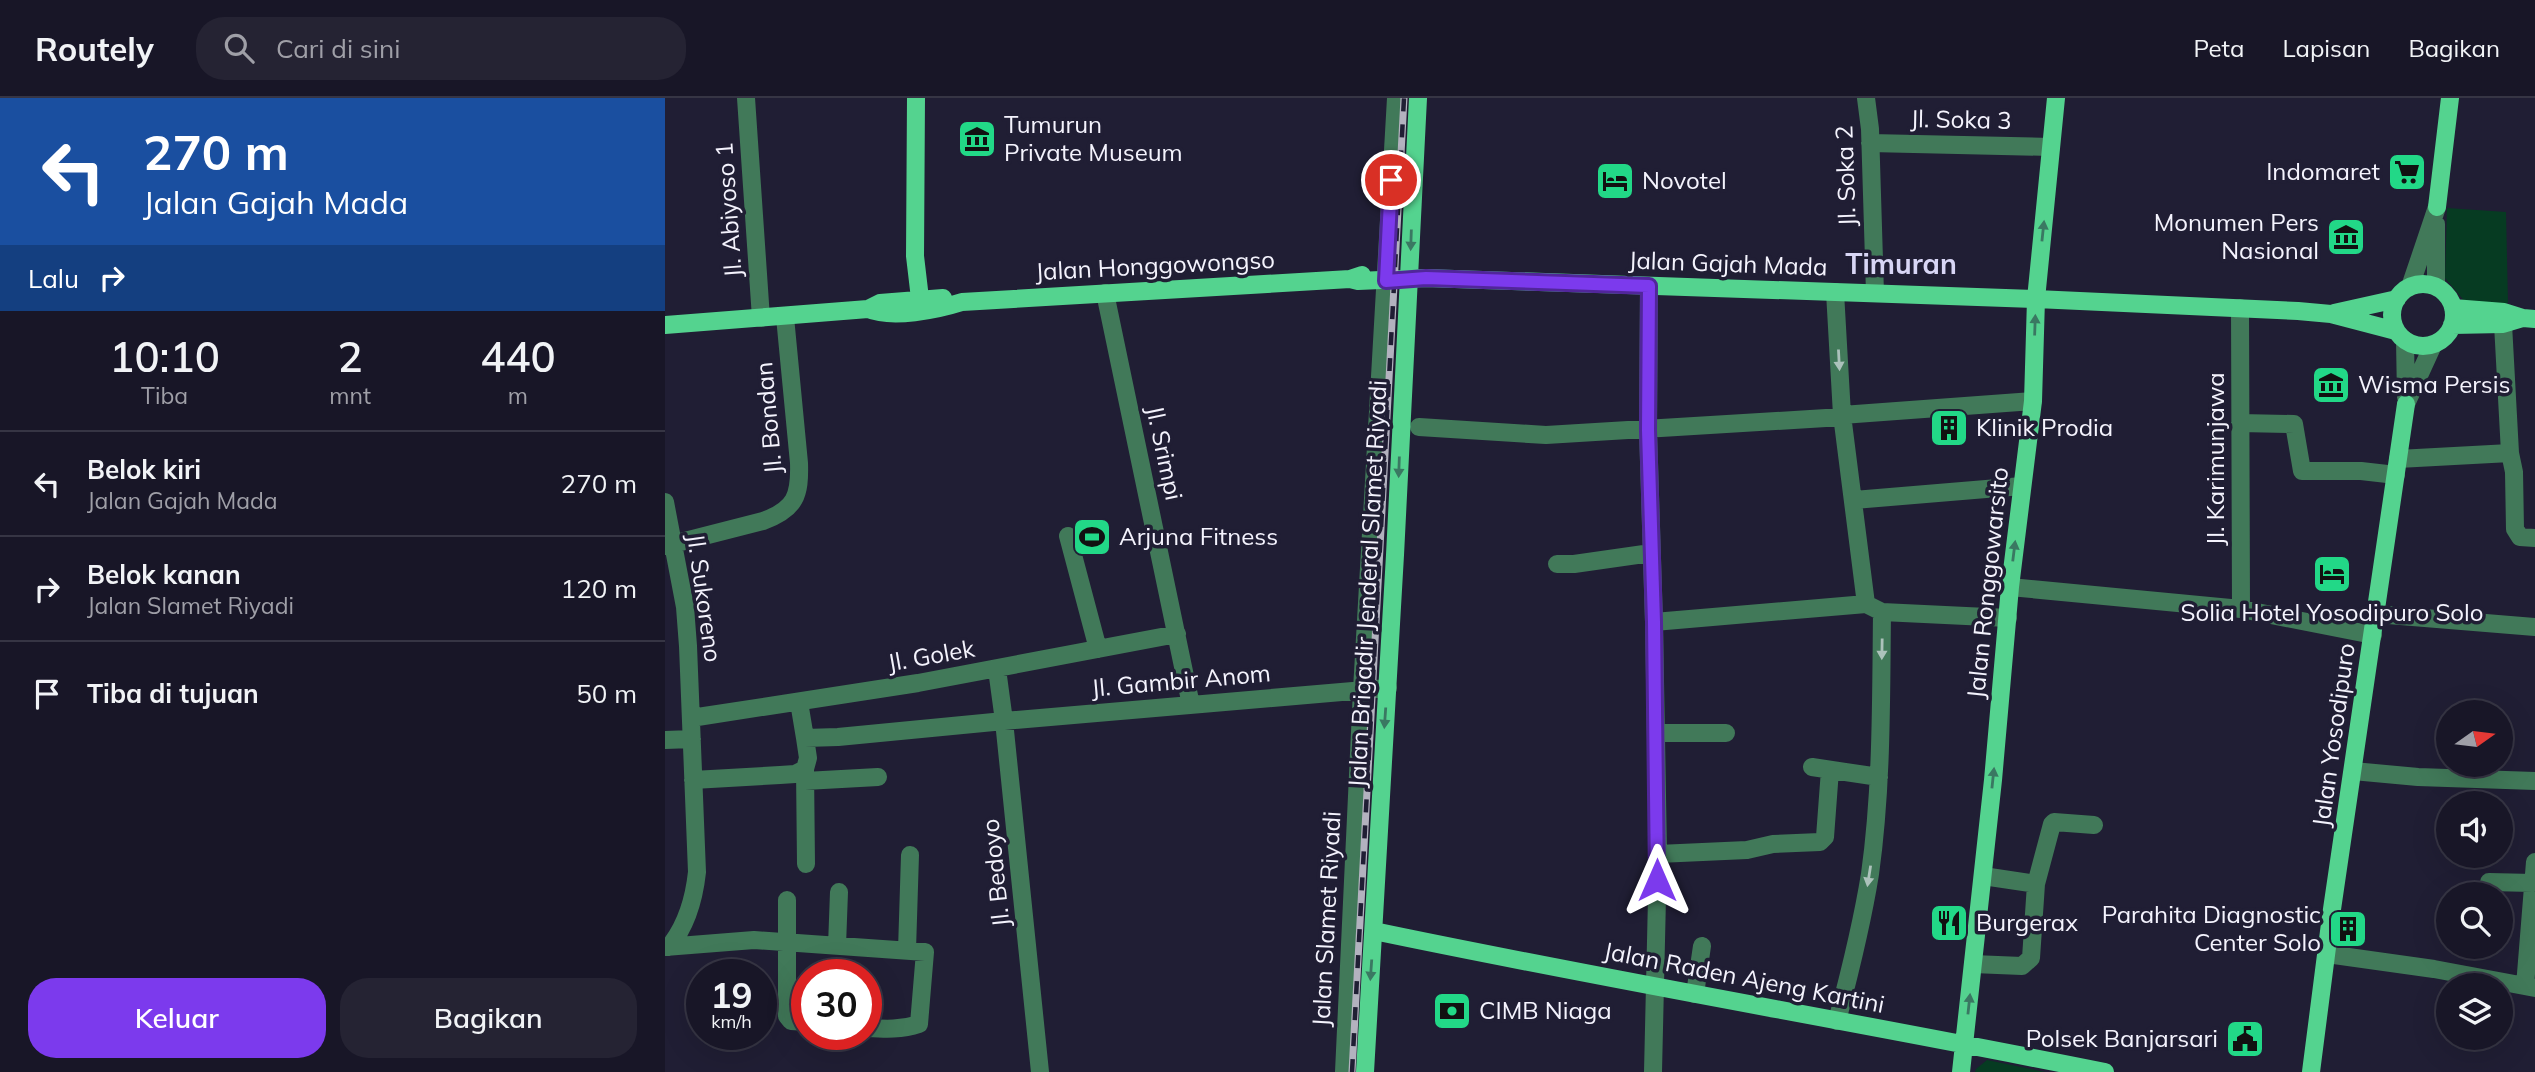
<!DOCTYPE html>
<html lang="id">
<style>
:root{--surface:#181627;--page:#252333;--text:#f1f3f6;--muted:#9f9fa7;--line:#363544;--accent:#7c3aed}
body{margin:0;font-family:Mulish,sans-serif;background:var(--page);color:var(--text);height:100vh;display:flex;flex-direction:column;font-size:26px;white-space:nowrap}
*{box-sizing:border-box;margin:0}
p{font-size:23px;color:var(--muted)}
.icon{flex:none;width:38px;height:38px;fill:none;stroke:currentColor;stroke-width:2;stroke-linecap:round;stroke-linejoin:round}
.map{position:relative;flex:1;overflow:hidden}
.side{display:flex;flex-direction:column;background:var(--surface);width:665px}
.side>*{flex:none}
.guide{background:#1a4fa0;color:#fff;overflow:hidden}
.needle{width:46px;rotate:76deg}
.tools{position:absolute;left:1771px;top:602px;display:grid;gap:14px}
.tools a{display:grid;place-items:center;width:77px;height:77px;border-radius:50%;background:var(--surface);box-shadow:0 7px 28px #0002,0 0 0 2px var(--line);font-size:35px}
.speed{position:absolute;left:21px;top:861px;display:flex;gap:14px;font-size:35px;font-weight:700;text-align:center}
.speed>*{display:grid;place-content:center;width:91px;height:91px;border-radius:50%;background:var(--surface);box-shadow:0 7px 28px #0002,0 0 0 2px var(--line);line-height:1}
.speed small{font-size:18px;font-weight:400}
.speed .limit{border:10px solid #d22;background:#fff;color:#111}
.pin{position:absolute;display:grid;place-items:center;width:60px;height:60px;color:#fff;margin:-30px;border:4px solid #fff;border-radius:50%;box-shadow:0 2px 7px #0007}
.me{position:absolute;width:77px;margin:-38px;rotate:0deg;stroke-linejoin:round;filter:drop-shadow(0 0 5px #0008)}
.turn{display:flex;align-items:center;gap:24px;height:147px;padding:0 28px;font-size:32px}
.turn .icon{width:91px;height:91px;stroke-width:2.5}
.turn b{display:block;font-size:49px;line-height:60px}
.then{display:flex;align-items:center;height:66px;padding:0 28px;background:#0003;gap:14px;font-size:26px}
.eta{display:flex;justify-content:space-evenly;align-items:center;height:119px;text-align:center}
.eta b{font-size:42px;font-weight:600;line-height:49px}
.cta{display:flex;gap:14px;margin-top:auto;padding:14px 28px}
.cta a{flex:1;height:80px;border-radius:28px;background:var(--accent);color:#fff;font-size:28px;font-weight:600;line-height:80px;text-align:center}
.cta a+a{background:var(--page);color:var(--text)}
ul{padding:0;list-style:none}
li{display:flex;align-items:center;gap:21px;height:105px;padding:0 28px;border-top:2px solid var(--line)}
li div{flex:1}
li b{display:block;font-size:26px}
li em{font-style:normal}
header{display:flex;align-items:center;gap:42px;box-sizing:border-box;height:98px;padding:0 35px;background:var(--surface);border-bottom:2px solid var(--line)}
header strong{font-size:33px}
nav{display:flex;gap:38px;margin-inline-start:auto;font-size:24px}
.search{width:490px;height:63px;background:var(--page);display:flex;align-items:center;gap:18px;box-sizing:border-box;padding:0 24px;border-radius:28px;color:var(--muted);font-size:26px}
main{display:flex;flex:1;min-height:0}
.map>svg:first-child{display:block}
.green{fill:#063b22}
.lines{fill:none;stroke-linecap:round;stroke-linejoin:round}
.minor{stroke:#417959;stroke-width:18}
.major{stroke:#54d38f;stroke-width:18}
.rail-casing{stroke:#b3b2bf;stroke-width:7}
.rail{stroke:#201e34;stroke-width:4.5;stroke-dasharray:13;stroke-linecap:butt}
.oneway{fill:#3a7862}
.oneway2{fill:#acc2bb}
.route-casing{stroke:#51269a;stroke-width:18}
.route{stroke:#7c3aed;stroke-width:12}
.labels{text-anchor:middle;stroke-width:7;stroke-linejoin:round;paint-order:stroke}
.street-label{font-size:24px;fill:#f4f3fd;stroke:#201e34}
.poi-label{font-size:24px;fill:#f4f3fd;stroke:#201e34;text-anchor:start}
.quarter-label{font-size:28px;font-weight:bold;fill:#d8d6f5;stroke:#201e34}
</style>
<header>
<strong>Routely</strong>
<div class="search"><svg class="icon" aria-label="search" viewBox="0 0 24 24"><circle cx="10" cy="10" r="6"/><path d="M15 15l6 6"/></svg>Cari di sini</div>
<nav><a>Peta</a><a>Lapisan</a><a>Bagikan</a></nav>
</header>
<main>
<section class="side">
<div class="guide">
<div class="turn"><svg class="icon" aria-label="left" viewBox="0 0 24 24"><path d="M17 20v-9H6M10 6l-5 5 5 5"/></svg><div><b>270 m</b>Jalan Gajah Mada</div></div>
<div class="then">Lalu<svg class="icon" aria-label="right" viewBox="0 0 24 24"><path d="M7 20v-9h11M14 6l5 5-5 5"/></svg></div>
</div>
<div class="eta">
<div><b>10:10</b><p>Tiba</p></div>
<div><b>2</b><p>mnt</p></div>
<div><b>440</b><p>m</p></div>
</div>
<ul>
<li><svg class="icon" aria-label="left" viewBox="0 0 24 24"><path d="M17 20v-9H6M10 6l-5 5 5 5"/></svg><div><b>Belok kiri</b><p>Jalan Gajah Mada</p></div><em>270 m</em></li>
<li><svg class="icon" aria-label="right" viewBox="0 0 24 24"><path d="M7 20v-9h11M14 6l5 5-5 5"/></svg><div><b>Belok kanan</b><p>Jalan Slamet Riyadi</p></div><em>120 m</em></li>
<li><svg class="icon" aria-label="arrive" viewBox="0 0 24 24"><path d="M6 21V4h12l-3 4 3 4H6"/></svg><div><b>Tiba di tujuan</b></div><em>50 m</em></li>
</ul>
<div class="cta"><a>Keluar</a><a>Bagikan</a></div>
</section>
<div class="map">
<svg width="1870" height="974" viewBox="0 0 1870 974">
<rect width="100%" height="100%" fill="#201e34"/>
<path class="green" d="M1782,110L1841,114L1843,205H1801L1780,180Z
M1322,962L1380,974H1310L1311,971Z"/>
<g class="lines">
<path class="minor" d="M81,0L96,220
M1201,0L1205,31L1210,195
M1205,45L1386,49
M984,188L983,332L989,524L993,756L988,974
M1745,189L1772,109
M1771,189V126
M1170,194L1177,317L1201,506L1217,514C1216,602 1217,690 1205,776C1197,826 1185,874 1172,923
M440,195L526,607
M1575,210L1576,511
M1838,226L1845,355
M1740,242L1741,299
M1741,306L1768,247
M1177,317L1368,303
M1575,325L1629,326L1637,373H1696L1731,377
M754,329L881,337L1177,319
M1733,361L1845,355L1849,374L1850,431L1855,439L1870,440
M1189,402L1357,388
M0,404L20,509L23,548L32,774C29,802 22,827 4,849
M403,438L433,551
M0,448L98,423C131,411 135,397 134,365L120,219
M892,466H909L986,455
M1345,489L1576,511L1708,537
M1217,514L1343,520
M1711,516L1870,529
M989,524L1201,506
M332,571L339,623L375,974
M134,604L140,640
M26,620L253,585L512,536
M991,635H1061
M0,642L27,641
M1147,669L1214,679
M1688,673L1753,679L1870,683
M28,682L115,677L130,676L140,671
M140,683L213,679
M993,756L1082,752L1108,746L1155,744L1160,739L1165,672
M141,766L140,671L143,660L140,640L173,639L339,623L723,590
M1824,784L1868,785
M1371,786L1387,726L1389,724L1429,727
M122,802V918L126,923L142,924
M172,848L174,794
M0,849L89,842L260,854L254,926C236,932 220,931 201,930
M242,852L245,757
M1662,856L1769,871L1870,890
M1308,866L1357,868L1366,860L1371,786L1318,778
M1860,888L1870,764
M1030,896L1037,848
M679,974L697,592L731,0"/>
<path class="major" d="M251,0L250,158L256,209
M1772,109L1785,0
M685,181L693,183L761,180L1371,201L1633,213L1666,216L1731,233
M1727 217a31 31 0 1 1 62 0a31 31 0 1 1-62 0Z
M1788,210L1839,214L1858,220L1870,221
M203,211C227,221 272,212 297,204L685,181L697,177
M1669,215L1732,201
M0,227L203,211L215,205L278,200
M1787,227L1838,226L1858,220
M709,833C952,884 1197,925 1440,974
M700,974L730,457L753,0
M1296,974L1328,682L1345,489L1368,303L1371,201L1391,0
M1646,974L1666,818L1741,306"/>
<defs>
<path id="rail" d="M687,974L739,0"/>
</defs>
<use href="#rail" class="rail-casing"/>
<use href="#rail" class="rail"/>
</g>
<defs><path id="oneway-solid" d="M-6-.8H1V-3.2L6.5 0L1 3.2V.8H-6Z" transform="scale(1.75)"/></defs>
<g class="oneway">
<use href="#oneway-solid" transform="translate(1378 133) rotate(-84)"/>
<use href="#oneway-solid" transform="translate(746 142) rotate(92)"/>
<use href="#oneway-solid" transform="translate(1370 227) rotate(-88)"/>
<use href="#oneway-solid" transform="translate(734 369) rotate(92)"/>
<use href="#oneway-solid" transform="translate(1349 453) rotate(-83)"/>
<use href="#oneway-solid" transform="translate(720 620) rotate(94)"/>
<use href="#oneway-solid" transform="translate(1328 680) rotate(-84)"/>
<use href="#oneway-solid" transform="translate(706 872) rotate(94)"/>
<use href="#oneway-solid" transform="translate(1304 906) rotate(-84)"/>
</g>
<g class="oneway2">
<use href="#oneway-solid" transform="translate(1174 262) rotate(87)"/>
<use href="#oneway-solid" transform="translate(1217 551) rotate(91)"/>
<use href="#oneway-solid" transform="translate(1204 778) rotate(99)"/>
</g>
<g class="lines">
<defs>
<path id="route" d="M726,82L721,183L761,180L984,188L983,332L989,524L992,782"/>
</defs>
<use href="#route" class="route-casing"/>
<use href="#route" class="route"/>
</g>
<defs>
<symbol id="museum-square" viewBox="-11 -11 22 22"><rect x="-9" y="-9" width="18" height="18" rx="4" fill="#22d887" stroke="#201e34"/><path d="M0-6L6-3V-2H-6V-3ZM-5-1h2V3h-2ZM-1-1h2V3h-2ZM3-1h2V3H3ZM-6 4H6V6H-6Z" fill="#111"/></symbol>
<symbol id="supermarket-square" viewBox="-11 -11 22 22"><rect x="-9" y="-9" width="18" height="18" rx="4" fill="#22d887" stroke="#201e34"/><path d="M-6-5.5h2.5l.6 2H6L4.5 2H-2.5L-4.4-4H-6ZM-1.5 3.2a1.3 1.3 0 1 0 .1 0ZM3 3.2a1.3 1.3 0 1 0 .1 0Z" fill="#111"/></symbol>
<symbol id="hotel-square" viewBox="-11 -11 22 22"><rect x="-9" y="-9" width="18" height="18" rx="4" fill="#22d887" stroke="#201e34"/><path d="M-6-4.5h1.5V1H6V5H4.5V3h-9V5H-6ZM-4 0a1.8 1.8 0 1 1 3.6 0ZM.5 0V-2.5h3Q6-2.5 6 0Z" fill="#111"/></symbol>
<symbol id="building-square" viewBox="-11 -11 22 22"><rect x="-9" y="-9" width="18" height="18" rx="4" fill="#22d887" stroke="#201e34"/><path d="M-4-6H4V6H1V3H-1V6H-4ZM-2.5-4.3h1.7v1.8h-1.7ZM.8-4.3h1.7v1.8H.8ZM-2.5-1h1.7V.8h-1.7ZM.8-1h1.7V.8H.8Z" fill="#111"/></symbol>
<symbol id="stadium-square" viewBox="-11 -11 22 22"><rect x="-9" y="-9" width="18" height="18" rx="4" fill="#22d887" stroke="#201e34"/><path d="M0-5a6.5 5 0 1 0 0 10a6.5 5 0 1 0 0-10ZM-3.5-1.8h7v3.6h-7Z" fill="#111"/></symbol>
<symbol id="restaurant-square" viewBox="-11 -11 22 22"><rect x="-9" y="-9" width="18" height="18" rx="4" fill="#22d887" stroke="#201e34"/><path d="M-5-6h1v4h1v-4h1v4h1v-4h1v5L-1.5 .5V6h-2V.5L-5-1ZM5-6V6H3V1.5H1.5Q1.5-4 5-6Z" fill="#111"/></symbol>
<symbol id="bank-square" viewBox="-11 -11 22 22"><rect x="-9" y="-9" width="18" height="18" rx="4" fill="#22d887" stroke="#201e34"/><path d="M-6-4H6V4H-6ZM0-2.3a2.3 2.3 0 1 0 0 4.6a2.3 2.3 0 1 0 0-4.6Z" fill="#111"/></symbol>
<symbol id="civic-square" viewBox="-11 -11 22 22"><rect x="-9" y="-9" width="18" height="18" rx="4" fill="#22d887" stroke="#201e34"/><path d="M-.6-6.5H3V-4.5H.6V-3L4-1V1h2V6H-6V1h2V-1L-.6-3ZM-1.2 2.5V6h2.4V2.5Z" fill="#111"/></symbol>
</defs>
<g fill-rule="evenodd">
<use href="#museum-square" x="290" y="19" width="44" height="44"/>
<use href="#supermarket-square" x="1720" y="52" width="44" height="44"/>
<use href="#hotel-square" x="928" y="61" width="44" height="44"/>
<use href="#museum-square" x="1659" y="117" width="44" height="44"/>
<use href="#museum-square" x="1644" y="265" width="44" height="44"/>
<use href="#building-square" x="1262" y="308" width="44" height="44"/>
<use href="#stadium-square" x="405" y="417" width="44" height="44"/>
<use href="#hotel-square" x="1645" y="454" width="44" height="44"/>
<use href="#restaurant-square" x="1262" y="803" width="44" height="44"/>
<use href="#building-square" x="1661" y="809" width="44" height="44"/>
<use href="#bank-square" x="765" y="891" width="44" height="44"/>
<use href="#civic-square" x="1558" y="919" width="44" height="44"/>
</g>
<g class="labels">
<g class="street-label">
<text transform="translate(1296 22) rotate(1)" y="8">Jl. Soka 3</text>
<text transform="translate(1181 78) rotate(-92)" y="8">Jl. Soka 2</text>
<text transform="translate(64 112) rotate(-94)" y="8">Jl. Abiyoso 1</text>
<text transform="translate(1063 166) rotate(2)" y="8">Jalan Gajah Mada</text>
<text transform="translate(490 168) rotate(-3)" y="8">Jalan Honggowongso</text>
<text transform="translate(104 320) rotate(-95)" y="8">Jl. Bondan</text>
<text transform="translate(499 355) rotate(78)" y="8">Jl. Srimpi</text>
<text transform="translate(1551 361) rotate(-90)" y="8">Jl. Karimunjawa</text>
<text transform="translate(1323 485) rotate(-84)" y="8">Jalan Ronggowarsito</text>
<text transform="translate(703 486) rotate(-87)" y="8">Jalan Brigadir Jenderal Slamet Riyadi</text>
<text transform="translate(39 500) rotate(82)" y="8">Jl. Sukoreno</text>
<text transform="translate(266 558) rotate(-10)" y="8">Jl. Golek</text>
<text transform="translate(516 583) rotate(-5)" y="8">Jl. Gambir Anom</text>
<text transform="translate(1669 637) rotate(-82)" y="8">Jalan Yosodipuro</text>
<text transform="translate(331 775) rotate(-96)" y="8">Jl. Bedoyo</text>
<text transform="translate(662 821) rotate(-87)" y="8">Jalan Slamet Riyadi</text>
<text transform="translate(1079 880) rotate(11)" y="8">Jalan Raden Ajeng Kartini</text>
</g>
<g class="poi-label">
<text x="339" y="35">Tumurun<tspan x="339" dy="28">Private Museum</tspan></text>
<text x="1715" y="82" text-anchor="end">Indomaret</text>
<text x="977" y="91">Novotel</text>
<text x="1654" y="133" text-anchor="end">Monumen Pers<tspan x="1654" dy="28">Nasional</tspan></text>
<text x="1693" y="295">Wisma Persis</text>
<text x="1311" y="338">Klinik Prodia</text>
<text x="454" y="447">Arjuna Fitness</text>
<text x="1667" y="523" text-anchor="middle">Solia Hotel Yosodipuro Solo</text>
<text x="1656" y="825" text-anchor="end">Parahita Diagnostic<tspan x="1656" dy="28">Center Solo</tspan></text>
<text x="1311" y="833">Burgerax</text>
<text x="814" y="921">CIMB Niaga</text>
<text x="1553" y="949" text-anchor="end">Polsek Banjarsari</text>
</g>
<g class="quarter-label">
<text x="1236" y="176">Timuran</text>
</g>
</g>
</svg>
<div class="tools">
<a><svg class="needle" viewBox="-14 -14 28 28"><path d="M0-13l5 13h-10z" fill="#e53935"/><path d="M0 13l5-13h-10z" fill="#9f9fa7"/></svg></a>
<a><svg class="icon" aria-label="sound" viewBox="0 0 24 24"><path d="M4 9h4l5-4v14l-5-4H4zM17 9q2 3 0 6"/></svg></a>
<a><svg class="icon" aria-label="search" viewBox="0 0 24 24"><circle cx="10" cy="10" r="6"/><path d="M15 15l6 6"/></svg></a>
<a><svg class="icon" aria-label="layers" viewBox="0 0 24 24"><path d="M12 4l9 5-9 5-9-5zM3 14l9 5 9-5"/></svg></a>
</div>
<div class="speed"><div>19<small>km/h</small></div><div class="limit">30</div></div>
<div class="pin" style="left:726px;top:82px;background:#d93025"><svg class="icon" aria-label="arrive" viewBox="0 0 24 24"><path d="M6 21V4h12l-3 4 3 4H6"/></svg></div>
<svg class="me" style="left:992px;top:782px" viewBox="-20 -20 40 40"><path d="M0-17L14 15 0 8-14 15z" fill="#7c3aed" stroke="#fff" stroke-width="4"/></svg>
</div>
</main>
